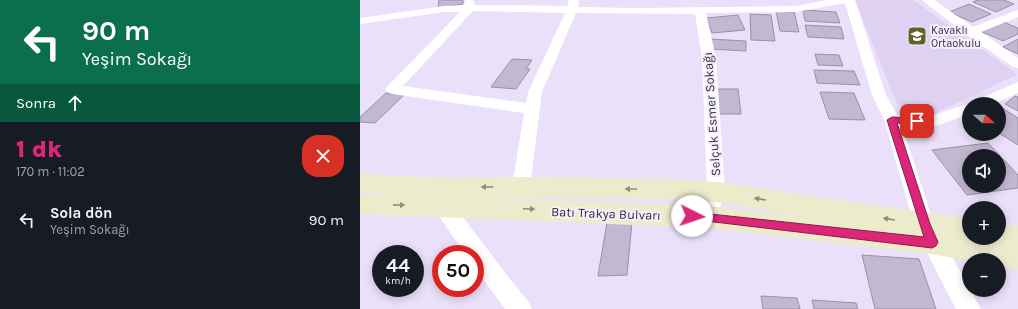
<!DOCTYPE html>
<html lang="tr">
<meta charset="utf-8">
<style>
:root{--surface:#171b24;--page:#242831;--text:#f1f3f6;--muted:#9ea1a6;--accent:#db2777}
body{margin:0;font-family:Karla,sans-serif;background:var(--page);color:var(--text);height:100vh;display:flex;flex-direction:column;font-size:15px;white-space:nowrap}
*{box-sizing:border-box;margin:0}
p{font-size:13px;color:var(--muted)}
.icon{flex:none;width:22px;height:22px;fill:none;stroke:currentColor;stroke-width:2;stroke-linecap:round;stroke-linejoin:round}
.map{position:relative;flex:1;overflow:hidden}
.side{display:flex;flex-direction:column;background:var(--surface);width:360px}
.side>*{flex:none}
.banner{background:#0b6e4f;color:#fff;overflow:hidden}
.needle{width:26px;rotate:111deg}
.fabs{position:absolute;left:602px;top:97px;display:grid;gap:8px}
.fabs a{display:grid;place-items:center;width:44px;height:44px;border-radius:50%;background:var(--surface);box-shadow:0 2px 10px #0003;font-size:20px}
.speed{position:absolute;left:12px;top:245px;display:flex;gap:8px;font-size:20px;font-weight:700;text-align:center}
.speed>*{display:grid;place-content:center;width:52px;height:52px;border-radius:50%;background:var(--surface);box-shadow:0 2px 10px #0003;line-height:1}
.speed small{font-size:10px;font-weight:400}
.speed .limit{border:6px solid #d22;background:#fff;color:#111}
.pin{position:absolute;display:grid;place-items:center;width:34px;height:34px;color:#fff;margin:-17px;border-radius:8px;box-shadow:0 2px 6px #0006}
.me{position:absolute;width:44px;margin:-22px;rotate:94deg;stroke-linejoin:round;filter:drop-shadow(0 0 3px #0008)}
.turn{display:flex;align-items:center;gap:14px;height:84px;padding:0 16px;font-size:18px}
.turn .icon{width:52px;height:52px;stroke-width:2.5}
.turn b{display:block;font-size:28px;line-height:34px}
.then{display:flex;align-items:center;height:38px;padding:0 16px;background:#0003;gap:8px;font-size:15px}
.round{display:grid;place-items:center;flex:none;width:42px;height:42px;border-radius:16px;background:var(--page)}
.summary{display:flex;align-items:center;justify-content:space-between;height:68px;padding:0 16px}
h1{font-size:24px;font-weight:800;line-height:30px;color:var(--accent)}
ul{padding:0;list-style:none}
li{display:flex;align-items:center;gap:12px;height:60px;padding:0 16px}
li div{flex:1}
li b{display:block;font-size:15px}
li em{font-style:normal}
main{display:flex;flex:1;min-height:0}
.map>svg:first-child{display:block}
.built{fill:#ded1f1}
.building{fill:#c3b8d1;stroke:#9a90a7;fill-rule:evenodd}
.lines{fill:none;stroke-linecap:round;stroke-linejoin:round}
.street{fill:#fff;fill-rule:evenodd}
.secondary{fill:#ececcd;fill-rule:evenodd}
.oneway{fill:#908e83}
.route{fill:#db2777;stroke:#8e194d}
.labels{text-anchor:middle;stroke-width:4;stroke-linejoin:round;paint-order:stroke}
.far-poi-label{font-size:11px;fill:#332f39;stroke:#f5effe;text-anchor:start}
.street-label{font-size:13px;fill:#332f39;stroke:#f5effe}
</style>
<main>
<section class="side">
<div class="banner">
<div class="turn"><svg class="icon" aria-label="left" viewBox="0 0 24 24"><path d="M17 20v-9H6M10 6l-5 5 5 5"/></svg><div><b>90 m</b>Yeşim Sokağı</div></div>
<div class="then">Sonra<svg class="icon" aria-label="ahead" viewBox="0 0 24 24"><path d="M12 20V5M6 11l6-6 6 6"/></svg></div>
</div>
<div class="summary"><div><h1>1 dk</h1><p>170 m · 11:02</p></div><a class="round" style="background:#d93025;color:#fff"><svg class="icon" aria-label="close" viewBox="0 0 24 24"><path d="M6 6l12 12M18 6L6 18"/></svg></a></div>
<ul>
<li><svg class="icon" aria-label="left" viewBox="0 0 24 24"><path d="M17 20v-9H6M10 6l-5 5 5 5"/></svg><div><b>Sola dön</b><p>Yeşim Sokağı</p></div><em>90 m</em></li>
</ul>
</section>
<div class="map">
<svg width="658" height="309" viewBox="0 0 658 309">
<rect width="100%" height="100%" fill="#eae0f9"/>
<path class="built" d="M495,0H553L654,72L656,75L565,118L537,104Z"/>
<path class="building" d="M79,0H103V4L78,8Z
M618,0H644L654,4L636,12L613,2Z
M609,4L631,14L612,22L589,12Z
M443,10L476,12L480,23L445,21Z
M416,11L434,12L439,32L420,31Z
M390,14L411,15L415,41L391,40Z
M378,15L385,30L352,33L346,18Z
M641,21L658,28V34L643,41L620,31Z
M445,25L481,27L484,39L448,37Z
M350,39L386,41V51L349,49Z
M658,39V54L643,47Z
M455,54L479,55L483,66L458,65Z
M152,59L172,60L166,69H170L156,89L131,87Z
M454,70L494,71L500,85L457,83Z
M355,89H378L381,114H356Z
M460,92L494,93L505,120L469,119Z
M26,93L44,95L15,123L0,122V117Z
M655,96L658,97V111L645,104Z
M639,106L658,118V145L639,133Z
M628,143L658,175V188L607,195L572,150ZM609,156H639V186H609Z
M247,222H272L267,275L238,276Z
M502,255L559,259L576,309H515Z
M401,296L437,298L440,309H403Z
M452,300L496,303L498,309H454Z"/>
<g class="lines">
<path class="street" d="M105,0H113L115,5L207,6L209,0H219L218,7L273,8L436,6L467,0H495L526,95L537,115L569,117L604,105L609,104V114L576,126L570,127L542,126L574,224L621,309H596L565,249L554,224L524,120L512,95L485,3L436,12L346,13L356,58L365,192L355,223L348,225L341,223L338,217L347,192L342,58L335,14L216,13L182,92L170,187L167,192L161,194L155,192L152,187L164,113L32,94L27,92L25,89L100,12H84L0,24V18L84,6L104,5ZM113,11L205,13L168,92L166,103L43,86Z
M562,0H574L613,27L658,10V17L621,32L658,58V68L653,67L607,35Z
M658,82V93L634,104H614L616,100Z
M83,198L90,200L146,274L168,301L172,309H145L115,268V254H105L76,212L73,206L76,200Z"/>
<path class="secondary" d="M0,174L85,178L161,177L314,179L356,182L609,219V238H639V223L658,226V270L639,266V260L609,261L572,254L348,228L0,214V194L45,195L0,192ZM106,197L314,199L356,202L448,217L348,206Z"/>
</g>
<defs><path id="oneway-solid" d="M-6-.8H1V-3.2L6.5 0L1 3.2V.8H-6Z"/></defs>
<g class="oneway">
<use href="#oneway-solid" transform="translate(127 187) rotate(179)"/>
<use href="#oneway-solid" transform="translate(271 189) rotate(-180)"/>
<use href="#oneway-solid" transform="translate(400 199) rotate(-171)"/>
<use href="#oneway-solid" transform="translate(39 205) rotate(1)"/>
<use href="#oneway-solid" transform="translate(169 209) rotate(2)"/>
<use href="#oneway-solid" transform="translate(529 219) rotate(-171)"/>
</g>
<path class="route" d="M532,117L557,118L561,121L557,124L537,123L570,224L578,242L576,246L572,248L329,219L327,216L329,213L332,212L564,237L527,120Z"/>
<defs>
<symbol id="school-square" viewBox="-11 -11 22 22"><rect x="-9" y="-9" width="18" height="18" rx="4" fill="#62622f" stroke="#f5effe"/><path d="M0-5L7-2L0 1L-7-2ZM-4 1L0 2.5L4 1V4Q0 6-4 4Z" fill="#fff"/></symbol>
</defs>
<g fill-rule="evenodd">
<use href="#school-square" x="546" y="25" width="22" height="22"/>
</g>
<g class="labels">
<g class="far-poi-label">
<text x="571" y="34">Kavaklı<tspan x="571" dy="13">Ortaokulu</tspan></text>
</g>
<g class="street-label">
<text transform="translate(351 114) rotate(-94)" y="5">Selçuk Esmer Sokağı</text>
<text transform="translate(246 213) rotate(2)" y="5">Batı Trakya Bulvarı</text>
</g>
</g>
</svg>
<div class="fabs">
<a><svg class="needle" viewBox="-14 -14 28 28"><path d="M0-13l5 13h-10z" fill="#e53935"/><path d="M0 13l5-13h-10z" fill="#9ea1a6"/></svg></a>
<a><svg class="icon" aria-label="sound" viewBox="0 0 24 24"><path d="M4 9h4l5-4v14l-5-4H4zM17 9q2 3 0 6"/></svg></a>
<a>+</a>
<a>−</a>
</div>
<div class="speed"><div>44<small>km/h</small></div><div class="limit">50</div></div>
<div class="pin" style="left:557px;top:121px;background:#d93025"><svg class="icon" aria-label="arrive" viewBox="0 0 24 24"><path d="M6 21V4h12l-3 4 3 4H6"/></svg></div>
<svg class="me" style="left:332px;top:216px" viewBox="-20 -20 40 40"><circle r="19" fill="#fff"/><path d="M0-13L10 11 0 6-10 11z" fill="#db2777"/></svg>
</div>
</main>
